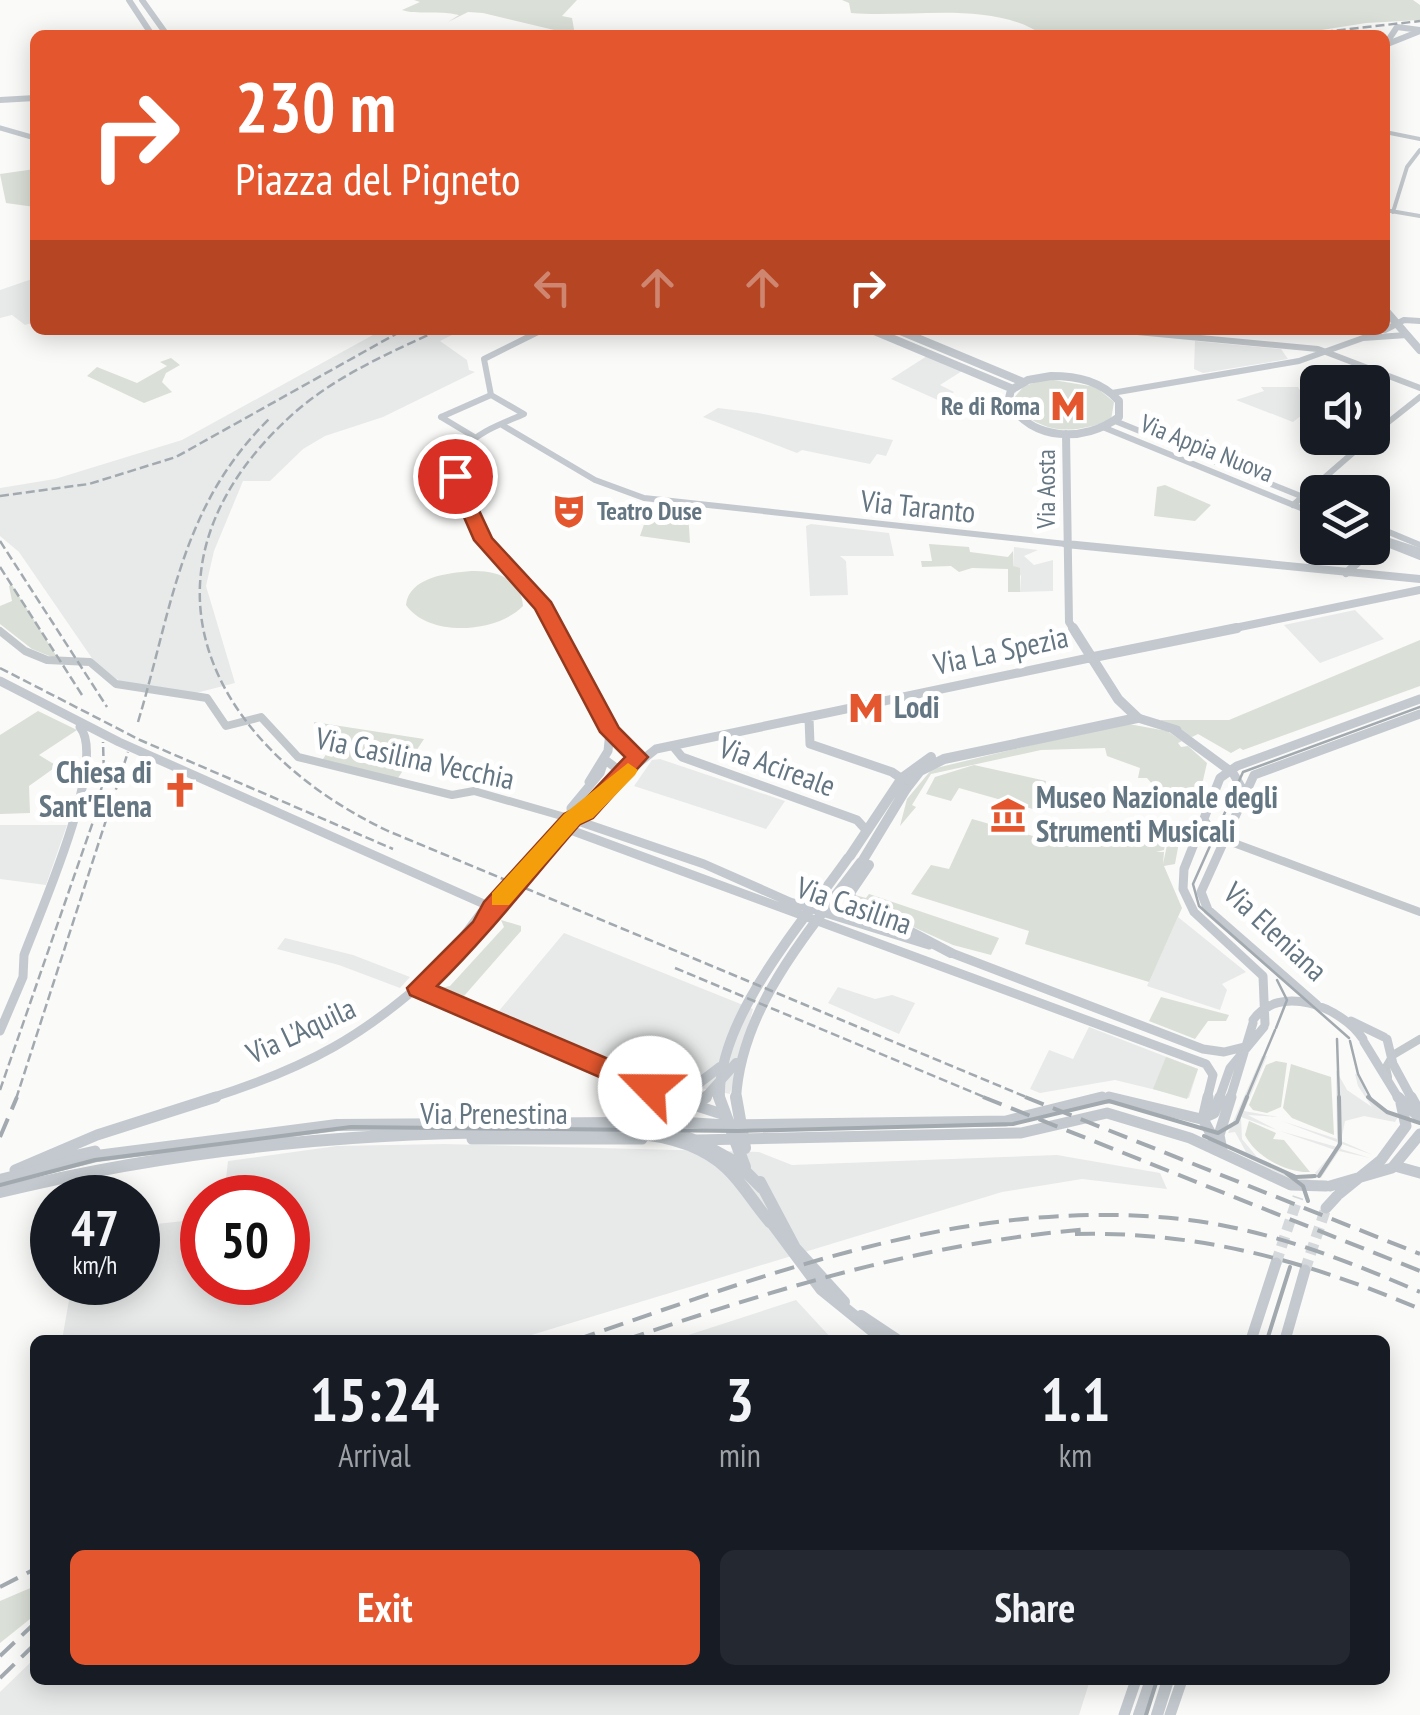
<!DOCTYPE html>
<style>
:root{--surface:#171b24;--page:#242831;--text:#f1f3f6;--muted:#9ea1a6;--accent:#e4572e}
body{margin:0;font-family:"PT Sans Narrow",sans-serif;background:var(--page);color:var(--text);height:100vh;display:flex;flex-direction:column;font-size:38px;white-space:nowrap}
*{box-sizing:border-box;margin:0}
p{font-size:32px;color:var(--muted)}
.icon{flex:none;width:55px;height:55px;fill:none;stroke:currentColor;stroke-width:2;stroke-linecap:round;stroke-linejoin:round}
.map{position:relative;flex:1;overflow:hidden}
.side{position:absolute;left:30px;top:1335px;width:1360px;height:350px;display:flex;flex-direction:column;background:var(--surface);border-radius:15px;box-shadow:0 5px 25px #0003}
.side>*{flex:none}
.hud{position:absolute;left:30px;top:30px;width:1360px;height:305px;border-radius:15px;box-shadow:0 5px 25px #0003;background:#e4572e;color:#fff;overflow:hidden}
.tools{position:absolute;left:1300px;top:365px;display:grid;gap:20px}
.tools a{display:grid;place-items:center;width:90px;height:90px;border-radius:15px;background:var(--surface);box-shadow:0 5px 25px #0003;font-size:50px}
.speed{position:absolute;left:30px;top:1175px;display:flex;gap:20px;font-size:50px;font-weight:700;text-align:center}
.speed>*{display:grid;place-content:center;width:130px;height:130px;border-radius:50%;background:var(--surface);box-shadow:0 5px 25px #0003;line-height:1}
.speed small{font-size:25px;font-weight:400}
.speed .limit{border:15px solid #d22;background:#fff;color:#111}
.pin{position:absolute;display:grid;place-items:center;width:85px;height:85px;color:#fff;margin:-42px;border:5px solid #fff;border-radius:50%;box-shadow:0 2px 10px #0007}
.me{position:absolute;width:110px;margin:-55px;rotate:293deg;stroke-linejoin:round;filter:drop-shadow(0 0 8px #0008)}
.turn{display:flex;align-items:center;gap:35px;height:210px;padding:0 40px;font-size:45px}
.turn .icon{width:130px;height:130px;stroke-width:2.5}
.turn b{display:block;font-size:70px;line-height:85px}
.lanes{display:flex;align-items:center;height:95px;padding:0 40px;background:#0003;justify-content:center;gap:50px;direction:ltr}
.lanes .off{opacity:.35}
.eta{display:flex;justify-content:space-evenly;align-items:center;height:170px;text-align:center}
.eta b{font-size:60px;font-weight:800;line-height:70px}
.cta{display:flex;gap:20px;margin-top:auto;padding:20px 40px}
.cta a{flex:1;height:115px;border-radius:15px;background:var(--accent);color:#fff;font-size:40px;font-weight:800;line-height:115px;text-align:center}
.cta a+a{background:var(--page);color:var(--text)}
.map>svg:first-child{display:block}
.built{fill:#e8e9e9}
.green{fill:#dadfd7}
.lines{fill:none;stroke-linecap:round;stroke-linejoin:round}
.secondary-tunnel{stroke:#d5d9db;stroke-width:11;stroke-dasharray:11 6;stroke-linecap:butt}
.tertiary-far2{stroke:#c3c8cc;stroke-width:4}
.tertiary-far1{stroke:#c3c8cc;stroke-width:6}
.tertiary{stroke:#c3c8cc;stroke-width:8}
.secondary-far3{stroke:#c3c9ce;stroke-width:5}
.secondary-far2{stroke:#c3c9ce;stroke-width:6}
.secondary-far1{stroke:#c3c9ce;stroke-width:9}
.secondary{stroke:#c3c9ce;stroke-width:11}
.primary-far2{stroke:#c3c9ce;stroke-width:6}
.primary-far1{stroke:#c3c9ce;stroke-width:8}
.primary{stroke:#c3c9ce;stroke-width:10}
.trunk-far1{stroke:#c3c9ce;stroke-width:10}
.trunk{stroke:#c3c9ce;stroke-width:12}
.tram-far1{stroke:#a2aab0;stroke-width:2.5}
.tram{stroke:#a2aab0;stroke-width:4}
.rail-far1{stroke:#a2aab0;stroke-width:2.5;stroke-dasharray:9 4;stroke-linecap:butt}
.rail{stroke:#a2aab0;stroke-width:4;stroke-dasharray:20 10;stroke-linecap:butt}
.route{fill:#e4572e;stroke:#94391e;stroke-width:2.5}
.slow{fill:#f59e0b}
.labels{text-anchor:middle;stroke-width:10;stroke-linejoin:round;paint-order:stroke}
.far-poi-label{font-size:25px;font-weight:bold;fill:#657683;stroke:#fff;text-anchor:end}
.far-street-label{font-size:25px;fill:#657683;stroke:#fff}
.street-label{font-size:30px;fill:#657683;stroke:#fff}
.poi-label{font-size:30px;font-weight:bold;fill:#657683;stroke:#fff;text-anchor:start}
</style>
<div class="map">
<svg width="1420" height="1715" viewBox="0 0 1420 1715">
<rect width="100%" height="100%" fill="#fafaf8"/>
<path class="built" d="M35,278V322L25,325L12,315L0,318V290Z
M382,330H462L440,341L467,360L469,370L475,372L383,417L325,436L303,449L270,481H243L214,551L206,586L235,683L192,694L120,681L98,667L19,552L0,536V488L55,479L182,440Z
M1195,341L1281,349L1288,359L1203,373L1194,369Z
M927,356L962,371L940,385L954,392L940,401L891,379Z
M1261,387H1298L1311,408L1293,422L1236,400L1264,391Z
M718,408L758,413L893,440L886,456L877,454L870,464L802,450L797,453L703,417Z
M811,524L889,533L894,556H840L846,561L848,595L810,596L806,526Z
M1014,547L1038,550L1024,556L1034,565L1053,560V591L1020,592L1021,576L1013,566Z
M1355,610L1384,639L1320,663L1284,625Z
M660,759L785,801L766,829L634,786L652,760Z
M0,825H67L46,885L0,879Z
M1178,917L1246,972L1222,984L1227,990L1220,1010L1147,986Z
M564,933L753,1009L730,1094L658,1079L498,1012Z
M285,938L353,955L410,977L400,988L339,965L277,949Z
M838,987L875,999L892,995L915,1003L899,1034L828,1003Z
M1089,1027L1198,1069L1189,1098L1115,1080L1040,1093L1030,1089L1049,1050L1073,1059Z
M1262,1056H1267L1244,1111L1278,1117L1248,1115L1277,1130L1241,1117L1242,1139L1257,1157L1296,1175H1313L1316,1177L1312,1179L1297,1182L1242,1155L1235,1148L1246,1152L1235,1132L1228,1133Z
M1336,1070L1347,1090L1372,1107L1358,1086L1355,1074L1359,1075L1367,1096L1398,1117L1395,1122L1364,1116L1345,1121L1341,1141L1373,1155L1342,1144L1341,1149L1370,1158L1339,1151L1321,1178L1315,1173L1335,1150L1280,1131L1337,1147V1142L1282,1121L1337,1139Z
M444,1144L759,1152L792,1165L1057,1155L1160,1173L1167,1189L1082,1179L1002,1192L515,1340H62L72,1283L138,1282V1226L202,1219V1282H288V1198L224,1197L228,1161L337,1146Z
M796,1300L833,1340H673Z
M35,1658V1680H1090L1079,1715H0V1692Z"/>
<path class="green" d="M414,0H577L562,16L572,18L575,35L483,13L468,12L448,22L459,15C438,10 417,15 402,10L420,2Z
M842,0H1413L1420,5V20L1366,23L1290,35H1043C992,0 912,18 851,13L849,3Z
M35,169V207L6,203L0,174Z
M171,358L180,365L166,373L162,382L172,392L144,403L87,376L97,367L137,383L167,366L160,362Z
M1047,379L1096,387L1114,402L1111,420C1073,434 1046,435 1015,407L1014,398L1024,386Z
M1165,485L1211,505L1195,521L1154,516L1157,487Z
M650,507L688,512L690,543L640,536Z
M929,544L969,547L970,552L1008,557L1013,551V566L1020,568V592H1008V569L972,568L959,572L951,566L922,567L921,561H932Z
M471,571C496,570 521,578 523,606C497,633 429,638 406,605C409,577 448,573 471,571Z
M12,585L59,660L32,649L0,624V606L12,601L9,586Z
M1420,640V686L1243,750L1240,748L1231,753L1198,734L1192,737L1161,724V720H1229Z
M38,711L77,730L39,755L57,766L29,786L30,813L0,814V735Z
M314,722L424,739L398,778L321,762L331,747L319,739Z
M1123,723L1167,731L1182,741L1178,743L1181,747L1188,746L1207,763L1198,802L1160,793L1147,778H1138L1140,768L1107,756L1105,748L1041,750L931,774L912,805L916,807L900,826L907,799L932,769Z
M974,765L1046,781L1040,811L959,788L951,801L926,794L935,777Z
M972,819L1072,847L1084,825L1124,838L1142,832L1144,825L1155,827L1153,844L1157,828L1168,830L1164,850L1156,852H1164L1163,864L1170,831L1179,842L1175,864L1164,866L1182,908L1149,982L1025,944L1029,931L911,894L931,865L949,869Z
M869,894L999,938L991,955L953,945L858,902L855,895L866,898Z
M501,920L521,926V931L464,996L441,988L450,986L504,927Z
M1161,997L1229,1015L1226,1021H1208L1195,1039L1149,1021Z
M1166,1057L1198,1069L1187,1099L1153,1089Z
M1276,1061L1287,1063L1281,1107L1267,1113L1253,1110L1249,1105L1266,1065Z
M1291,1064L1331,1077L1334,1135L1292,1118L1283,1108Z
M1249,1121L1276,1133L1273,1139L1284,1140L1310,1172C1286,1173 1255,1156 1245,1135Z
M35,1586V1615L0,1643V1601Z"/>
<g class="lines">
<path class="secondary-tunnel" d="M1276,1263L1298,1197
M1305,1270L1326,1208"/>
<path class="tertiary-far2" d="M1385,132L1420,139
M1385,210L1420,216
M1393,212L1407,167L1420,150"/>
<path class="tertiary-far1" d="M1116,330L1318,349L1420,388
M1372,435L1420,397
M1293,505L1370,438"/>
<path class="tertiary" d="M0,631L25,651L47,660L90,662L116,684L207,698L226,726L261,717L298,757L452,795L474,791L572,819
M1206,822L1215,836L1420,912
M1283,861L1328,878
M1388,1077L1386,1067L1393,1055L1420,1039"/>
<path class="secondary-far3" d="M0,128L35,138"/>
<path class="secondary-far2" d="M1385,330L1404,320L1420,321
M1112,393L1299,361L1363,338L1407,335
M491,395L524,414C504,423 478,431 464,449C423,501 535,586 558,630
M491,395L484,359L542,330
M441,417L491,395
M441,417L476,438
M1115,421L1318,503
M502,425L595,480L644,498L1066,544
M1105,428L1318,515
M1372,525L1420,545
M1372,538L1420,557"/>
<path class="secondary-far1" d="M556,628L601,718L627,747
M0,681L119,742L493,908
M809,718L810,744L892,772L905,781
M1138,718L1177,730
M1173,729L1233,773L1244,792
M673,746L682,757L857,820L867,831
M604,759L616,768L632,765
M589,782L608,751L610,732
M603,791L656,749L1089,658
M572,819L704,864L790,902L929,945
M572,819L571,808L600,773L604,761
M565,828L1206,1064L1213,1075L1207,1099
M949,952L1203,1049L1224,1052L1244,1047
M448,957L481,913L493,908L605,788
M419,989L509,1026
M1317,1005L1208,910L1201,892L1254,775L1420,714
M1253,1020C1279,983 1341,1006 1363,1039
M1351,1021L1384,1037
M1265,1024L1263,976L1194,912L1183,889L1184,869L1220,778L1237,766L1420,699
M0,1031L23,977L24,955C39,914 108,761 80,727
M1387,1039L1393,1064L1412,1099
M540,1042L676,1099
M1364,1042L1399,1099
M208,1099C307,1068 366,1036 442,965C461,947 484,934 493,908
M1092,1099H1119
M1219,1099L1230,1068L1264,1027
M1230,1099L1253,1023"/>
<path class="secondary" d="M669,1097L725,1115
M1109,1097L1201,1119L1214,1113L1220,1097
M1208,1097L1203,1119L1219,1149
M1398,1097L1420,1118
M1411,1097L1420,1113
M618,1118L726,1125L1006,1121L1102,1097
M472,1139H642
M697,1140L1021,1133L1107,1113L1190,1138L1291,1185L1326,1186
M1222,1150L1219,1135L1231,1097
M46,1162L95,1151
M1395,1166L1420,1173
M15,1170L97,1135L216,1097
M1330,1186L1392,1168L1420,1134
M1339,1194L1381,1160L1406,1126L1401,1103
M1326,1208L1337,1196
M1251,1340L1276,1263
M1285,1340L1305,1270
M1124,1715L1136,1680
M1170,1715L1182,1680"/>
<path class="primary-far2" d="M129,0L152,35
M142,0L167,35
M1389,39L1397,27L1420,30
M1385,45L1420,31
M0,100L35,98"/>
<path class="primary-far1" d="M1385,310L1420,350
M872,330L1013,389
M898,330L1023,382
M1051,376C1078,376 1101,381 1119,401V417C1084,443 1032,441 1008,402L1011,390L1028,380Z
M1066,434L1069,622L1074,630
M1066,544L1420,579
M1346,573L1383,540L1420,552
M1225,630L1420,590"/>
<path class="primary" d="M1073,628L1118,699L1138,718
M1089,658L1237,628
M902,778L931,757
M906,789L920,771L944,759L1137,718"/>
<path class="trunk-far1" d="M850,856L902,778
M863,860L906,789
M869,865L850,893L852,901L951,953
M505,1023L663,1085L699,1083L720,1067
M704,1099L736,1063
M720,1099C716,1019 804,921 848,858
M736,1099C741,1007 808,933 861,862"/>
<path class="trunk" d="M719,1097L745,1167
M736,1097L745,1148
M656,1126L706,1097
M0,1180L97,1156L337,1125L620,1123L668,1130L699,1142L737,1163L762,1188
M760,1182L795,1248L844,1302
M0,1192C175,1149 350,1132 530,1132C581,1132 640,1126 689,1145C734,1163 742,1189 770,1222
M769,1219L821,1289L884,1340
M861,1316L897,1340
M1139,1715L1151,1680
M1157,1715L1168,1680"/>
<path class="tram-far1" d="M1276,1028L1287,1000L1277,980
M1349,1038L1199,906L1193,884L1243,772L1420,707
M1337,1039L1339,1099
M1350,1041L1358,1074L1371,1099
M1246,1099L1275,1030"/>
<path class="tram" d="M1368,1097L1387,1112L1420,1123
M1204,1136L1296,1177L1315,1176
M1286,1173L1303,1186L1308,1201
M1319,1176L1340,1144L1339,1097
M0,1185L95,1160L351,1127L738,1131L1013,1124L1109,1101L1218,1133L1237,1122L1247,1097
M1267,1340L1290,1267
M1146,1715L1157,1680"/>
<path class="rail-far1" d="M1298,35L1420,21
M439,330C389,353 336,376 294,413C123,566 203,743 388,831L1031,1099
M0,496L89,484L176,457L403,330
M0,541L107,707
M0,567L82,695
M0,668L140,740L393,849
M138,722C173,606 180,506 271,417
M675,968L989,1099
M0,1090L96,813L104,776L103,742
M16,1099L128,752"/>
<path class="rail" d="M983,1097L1420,1271
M1025,1097L1420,1254
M0,1137L17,1097
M1075,1234C1198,1231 1307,1261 1420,1309
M576,1340C773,1272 976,1194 1189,1220C1269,1230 1346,1260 1420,1292
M625,1340C778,1288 928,1242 1090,1229
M0,1587L35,1569
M0,1656L35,1623
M0,1678L35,1644"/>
</g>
<path class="route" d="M449,472H461L492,538L551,602L619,728L648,757L593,818L580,824C532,879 489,935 437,986L660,1081L663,1088L660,1096L650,1099L410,995L407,988L473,922L484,902L564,814L577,808L625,757L600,732L535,609L474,540L446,476Z"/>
<path class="slow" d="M628,763L638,770L635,775L593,818L580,824L509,905H492V893L564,814Z"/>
<defs>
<symbol id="metro-bare" viewBox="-9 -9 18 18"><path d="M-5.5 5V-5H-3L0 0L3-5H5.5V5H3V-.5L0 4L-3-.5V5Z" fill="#e4572e" stroke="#fff" stroke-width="2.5" paint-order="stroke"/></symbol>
<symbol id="theatre-bare" viewBox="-9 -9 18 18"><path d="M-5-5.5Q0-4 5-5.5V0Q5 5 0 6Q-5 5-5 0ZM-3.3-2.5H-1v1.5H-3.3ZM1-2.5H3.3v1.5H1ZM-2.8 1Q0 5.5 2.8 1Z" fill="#e4572e" stroke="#fff" stroke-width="2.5" paint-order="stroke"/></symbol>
<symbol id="church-bare" viewBox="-9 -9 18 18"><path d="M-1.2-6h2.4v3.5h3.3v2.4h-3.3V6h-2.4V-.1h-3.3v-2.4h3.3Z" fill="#e4572e" stroke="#fff" stroke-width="2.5" paint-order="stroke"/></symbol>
<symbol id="museum-bare" viewBox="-9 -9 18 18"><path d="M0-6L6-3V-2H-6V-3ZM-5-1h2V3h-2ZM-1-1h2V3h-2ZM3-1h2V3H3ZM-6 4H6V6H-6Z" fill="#e4572e" stroke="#fff" stroke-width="2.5" paint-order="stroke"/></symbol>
</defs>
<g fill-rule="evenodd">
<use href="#metro-bare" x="1043" y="381" width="50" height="50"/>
<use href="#theatre-bare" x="544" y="486" width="50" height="50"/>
<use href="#metro-bare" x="841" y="683" width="50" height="50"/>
<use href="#church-bare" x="155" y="765" width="50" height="50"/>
<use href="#museum-bare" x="983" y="790" width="50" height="50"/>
</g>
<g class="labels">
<g class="far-poi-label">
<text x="1040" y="415">Re di Roma</text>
<text x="597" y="520" text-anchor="start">Teatro Duse</text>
</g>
<g class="far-street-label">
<text transform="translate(1207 448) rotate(22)" y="9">Via Appia Nuova</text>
<text transform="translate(1046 489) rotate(-90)" y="9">Via Aosta</text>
</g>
<g class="street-label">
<text transform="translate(918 507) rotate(6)" y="10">Via Taranto</text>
<text transform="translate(1001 651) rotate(-12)" y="10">Via La Spezia</text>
<text transform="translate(415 759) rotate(12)" y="10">Via Casilina Vecchia</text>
<text transform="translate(777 767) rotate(20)" y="10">Via Acireale</text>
<text transform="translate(854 906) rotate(19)" y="10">Via Casilina</text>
<text transform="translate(1275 932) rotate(43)" y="10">Via Eleniana</text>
<text transform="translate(301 1031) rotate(-25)" y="10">Via L'Aquila</text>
<text x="494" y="1124">Via Prenestina</text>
</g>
<g class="poi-label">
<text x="894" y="718">Lodi</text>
<text x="152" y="783" text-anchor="end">Chiesa di<tspan x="152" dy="34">Sant'Elena</tspan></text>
<text x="1036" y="808">Museo Nazionale degli<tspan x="1036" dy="34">Strumenti Musicali</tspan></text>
</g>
</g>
</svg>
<div class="tools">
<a><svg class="icon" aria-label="sound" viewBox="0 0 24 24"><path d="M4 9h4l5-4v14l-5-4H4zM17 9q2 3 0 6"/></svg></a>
<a><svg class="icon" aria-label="layers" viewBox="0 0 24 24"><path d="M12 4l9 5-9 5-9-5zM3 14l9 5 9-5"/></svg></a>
</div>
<div class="speed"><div>47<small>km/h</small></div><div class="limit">50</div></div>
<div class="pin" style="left:455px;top:476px;background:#d93025"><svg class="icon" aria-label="arrive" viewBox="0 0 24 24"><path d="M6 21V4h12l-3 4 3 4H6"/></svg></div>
<svg class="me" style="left:650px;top:1088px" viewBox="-20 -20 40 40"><circle r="19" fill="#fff"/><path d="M0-13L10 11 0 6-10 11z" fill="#e4572e"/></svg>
<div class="hud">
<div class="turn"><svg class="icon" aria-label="right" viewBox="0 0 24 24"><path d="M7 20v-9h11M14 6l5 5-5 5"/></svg><div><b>230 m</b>Piazza del Pigneto</div></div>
<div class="lanes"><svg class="icon off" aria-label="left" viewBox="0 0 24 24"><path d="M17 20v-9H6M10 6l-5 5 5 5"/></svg><svg class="icon off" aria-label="ahead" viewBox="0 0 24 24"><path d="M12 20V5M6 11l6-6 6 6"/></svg><svg class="icon off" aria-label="ahead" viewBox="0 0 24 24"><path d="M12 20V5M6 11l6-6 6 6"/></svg><svg class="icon" aria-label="right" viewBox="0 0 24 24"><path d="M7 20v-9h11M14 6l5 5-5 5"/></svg></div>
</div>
<section class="side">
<div class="eta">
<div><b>15:24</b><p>Arrival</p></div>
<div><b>3</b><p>min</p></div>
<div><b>1.1</b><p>km</p></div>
</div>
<div class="cta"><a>Exit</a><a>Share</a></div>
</section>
</div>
